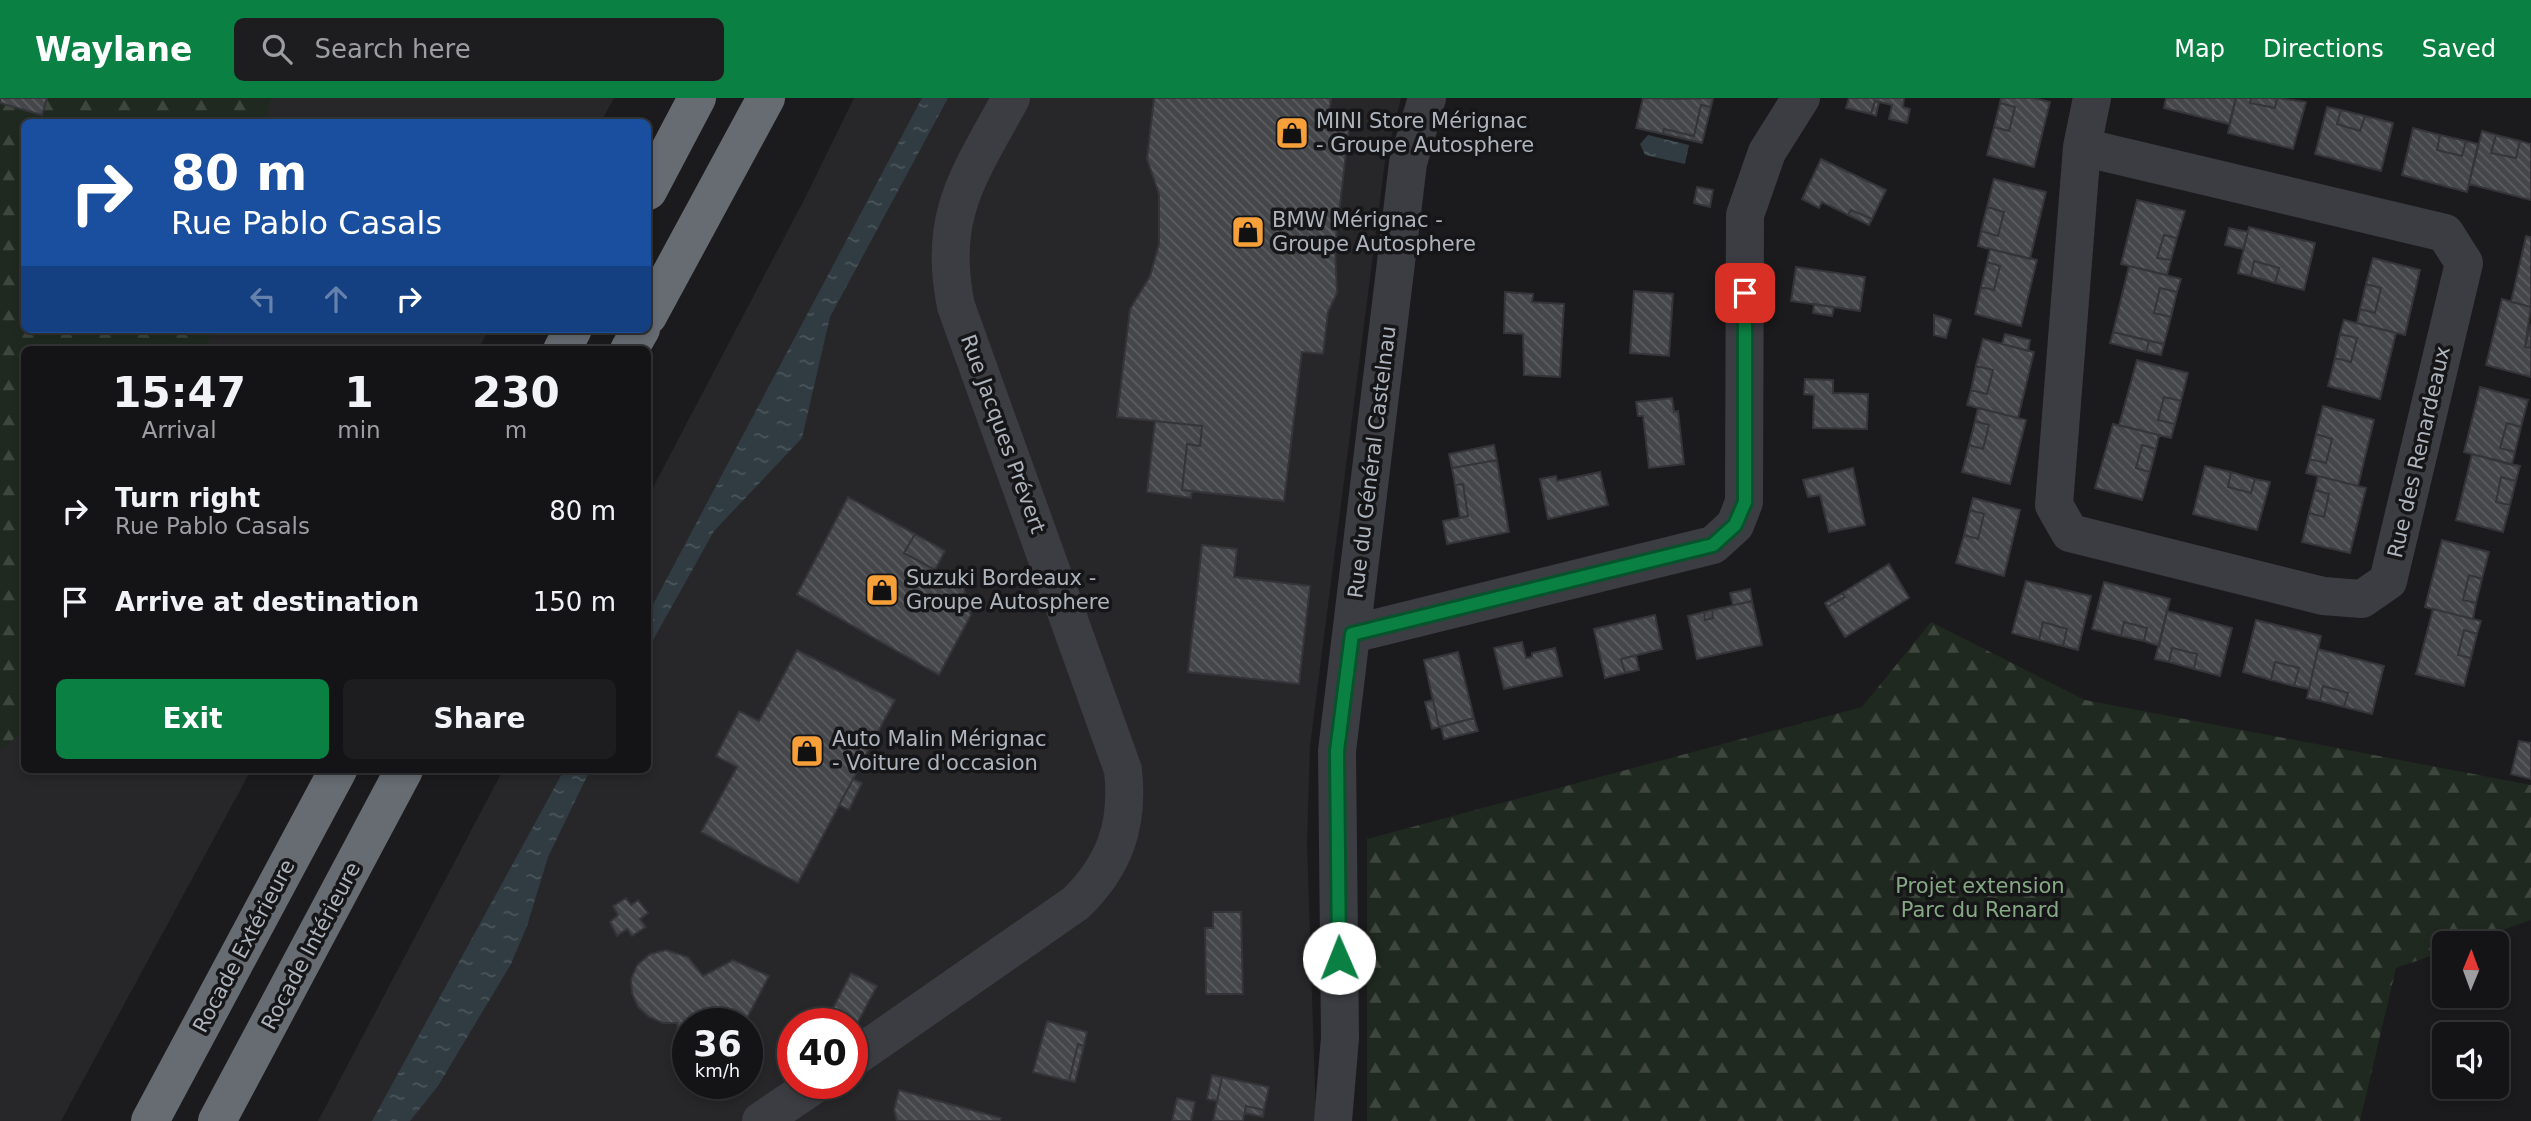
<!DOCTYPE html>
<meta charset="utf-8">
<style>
:root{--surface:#141416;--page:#1d1d1f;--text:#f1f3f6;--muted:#9d9ea1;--line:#333335;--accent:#0b8043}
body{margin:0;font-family:"DejaVu Sans",sans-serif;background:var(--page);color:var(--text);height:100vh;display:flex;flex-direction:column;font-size:26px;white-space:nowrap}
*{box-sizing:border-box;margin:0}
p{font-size:23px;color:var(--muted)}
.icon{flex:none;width:38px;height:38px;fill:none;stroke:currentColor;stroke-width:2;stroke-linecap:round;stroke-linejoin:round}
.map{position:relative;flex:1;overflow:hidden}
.side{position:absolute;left:21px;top:248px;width:630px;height:427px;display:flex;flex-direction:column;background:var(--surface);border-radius:10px;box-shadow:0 4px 10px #0003,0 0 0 2px var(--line)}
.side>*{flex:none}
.hud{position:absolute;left:21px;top:21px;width:630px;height:214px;border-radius:10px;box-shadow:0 4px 10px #0003,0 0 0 2px var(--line);background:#1a4fa0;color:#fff;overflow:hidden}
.needle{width:46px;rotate:1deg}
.tools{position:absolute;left:2432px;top:833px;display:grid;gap:14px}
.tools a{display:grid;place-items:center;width:77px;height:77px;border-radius:10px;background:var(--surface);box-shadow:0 4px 10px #0003,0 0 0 2px var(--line);font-size:35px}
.speed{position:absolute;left:672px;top:910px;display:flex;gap:14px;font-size:35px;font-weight:700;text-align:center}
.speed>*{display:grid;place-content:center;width:91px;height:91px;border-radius:50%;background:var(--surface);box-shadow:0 4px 10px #0003,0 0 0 2px var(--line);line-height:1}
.speed small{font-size:18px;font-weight:400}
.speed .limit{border:10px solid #d22;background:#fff;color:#111}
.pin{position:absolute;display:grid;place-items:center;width:60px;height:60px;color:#fff;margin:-30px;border-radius:14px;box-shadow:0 4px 10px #0006}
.me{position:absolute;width:77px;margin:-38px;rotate:359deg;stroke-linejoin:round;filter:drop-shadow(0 0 5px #0008)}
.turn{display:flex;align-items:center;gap:24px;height:147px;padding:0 35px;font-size:32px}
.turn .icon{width:91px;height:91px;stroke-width:2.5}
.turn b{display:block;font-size:49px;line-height:60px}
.lanes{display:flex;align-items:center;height:66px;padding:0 35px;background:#0003;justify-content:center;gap:35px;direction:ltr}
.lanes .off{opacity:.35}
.eta{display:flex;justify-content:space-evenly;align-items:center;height:119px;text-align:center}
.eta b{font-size:42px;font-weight:700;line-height:49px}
.action{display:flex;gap:14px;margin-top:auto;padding:14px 35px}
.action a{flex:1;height:80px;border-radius:10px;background:var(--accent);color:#fff;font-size:28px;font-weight:700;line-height:80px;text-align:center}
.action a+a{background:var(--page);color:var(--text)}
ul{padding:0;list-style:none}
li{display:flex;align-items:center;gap:21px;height:91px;padding:0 35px}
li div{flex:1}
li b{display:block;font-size:26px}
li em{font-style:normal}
header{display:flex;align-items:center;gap:42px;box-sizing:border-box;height:98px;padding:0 35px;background:var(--accent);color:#fff}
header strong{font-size:33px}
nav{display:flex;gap:38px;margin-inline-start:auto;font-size:24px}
.search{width:490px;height:63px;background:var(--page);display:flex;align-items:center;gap:18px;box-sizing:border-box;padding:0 24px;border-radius:10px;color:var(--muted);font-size:26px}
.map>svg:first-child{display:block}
.built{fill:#27272a;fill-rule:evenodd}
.forest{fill:url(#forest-firs)}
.water{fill:url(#water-ripples)}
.building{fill:url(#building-back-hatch);stroke:#353539;stroke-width:2}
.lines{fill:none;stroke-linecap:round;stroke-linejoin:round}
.minor{stroke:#3c3d42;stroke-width:38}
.highway{stroke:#676c73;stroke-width:38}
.route-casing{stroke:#07532c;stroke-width:18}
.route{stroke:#0b8043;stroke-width:12}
.labels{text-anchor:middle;stroke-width:7;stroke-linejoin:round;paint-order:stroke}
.poi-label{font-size:21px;fill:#adb4bd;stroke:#161618;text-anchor:start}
.street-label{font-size:21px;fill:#adb4bd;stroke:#161618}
.park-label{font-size:21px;fill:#86a884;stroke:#161618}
</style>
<header>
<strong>Waylane</strong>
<div class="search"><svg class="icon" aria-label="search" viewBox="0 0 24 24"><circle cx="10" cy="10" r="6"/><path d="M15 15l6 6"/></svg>Search here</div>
<nav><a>Map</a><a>Directions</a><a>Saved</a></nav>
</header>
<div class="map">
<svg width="2531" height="1023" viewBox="0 0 2531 1023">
<defs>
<pattern id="forest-firs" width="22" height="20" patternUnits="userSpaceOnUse" patternTransform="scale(1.75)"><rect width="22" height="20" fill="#202920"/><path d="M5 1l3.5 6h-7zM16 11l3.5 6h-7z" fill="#3e463e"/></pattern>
<pattern id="water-ripples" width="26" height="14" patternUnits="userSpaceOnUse" patternTransform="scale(1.75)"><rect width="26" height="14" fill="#303c42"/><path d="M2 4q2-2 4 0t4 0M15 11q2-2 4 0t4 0" fill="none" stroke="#4b565b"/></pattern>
<pattern id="building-back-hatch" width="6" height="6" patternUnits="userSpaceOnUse" patternTransform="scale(1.75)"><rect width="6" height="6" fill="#45464a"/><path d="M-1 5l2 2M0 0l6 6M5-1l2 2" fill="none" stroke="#5d5e62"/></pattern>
</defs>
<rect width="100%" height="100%" fill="#1b1b1d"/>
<path class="built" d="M0,0H614L601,24H24V231H489L478,252H24V672H251L61,1023H0Z
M854,0H1401L1385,63L1310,648L1307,744L1316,1023H318L503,672H648V399L806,98ZM688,926H747V985H688ZM793,926H852V985H793Z"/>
<path class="forest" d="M0,0H271L265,24H24V231H212L206,252H24V632L0,653Z
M1931,524L2085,602L2531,687V822L2466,845H2445V853L2396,870L2360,1023H1367V741L1862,609Z"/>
<path class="water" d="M922,0H948L830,219L802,340L714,433L648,551V516Z
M1648,37L1689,47L1685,66L1645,57L1640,46Z
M564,672H590L548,759L527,828L511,866L438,988L410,1023H372Z"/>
<path class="building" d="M0,0H47L42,17L0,5Z
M1154,0H1331L1328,26L1349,30L1335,149L1337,195L1328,214L1323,256L1302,254L1284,403L1182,392L1187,346L1200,348L1202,328L1117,319L1130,211L1150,178L1159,146V96L1147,61Z
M1643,0L1676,1L1713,0L1711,9L1701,7L1694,38L1664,31L1663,36L1636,30Z
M1849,0H1904L1903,9L1910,11L1907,25L1889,21L1892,7L1875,3L1871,16L1846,10Z
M2001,0H2033L2050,4L2034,69L1987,57L1994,29L2009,33L2015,9L2000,5Z
M2166,0H2236L2229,26L2164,10Z
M2236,0H2251L2250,5L2275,10L2277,0L2306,4L2293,51L2228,35Z
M2251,0H2277L2275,10L2250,5Z
M1875,3L1879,4L1876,18L1871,16Z
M2000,5L2015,9L2009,33L1994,29Z
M1701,7L1711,9L1702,45L1663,36L1664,31L1694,38Z
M2327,9L2341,12L2337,26L2360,33L2365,18L2393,25L2381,73L2315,56Z
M2341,12L2365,18L2360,33L2337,26Z
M2413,30L2440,37L2437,52L2462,58L2466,43L2478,46L2467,94L2402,77Z
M2482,33L2496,37L2491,55L2516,60L2520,43L2531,46V102L2469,86Z
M2440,37L2466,43L2462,58L2437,52Z
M2496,37L2520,43L2516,60L2491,55Z
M1821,61L1886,92L1872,121L1851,112L1848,117L1822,104L1819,110L1802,101Z
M1994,81L2046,94L2030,161L1978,148L1981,133L1998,138L2004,114L1987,109Z
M1697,89L1713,92L1710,109L1694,105Z
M2137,102L2185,113L2177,140L2164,137L2157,160L2171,162L2167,177L2121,166Z
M1987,109L2004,114L1998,138L1981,133Z
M1851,112L1872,121L1869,127L1848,117Z
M2249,129L2315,145L2304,192L2275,185L2279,170L2254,163L2251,178L2238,175Z
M2229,130L2248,134L2243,151L2225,147Z
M2164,137L2177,140L2171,162L2157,160Z
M2526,138L2531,139V209L2511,204Z
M1990,151L2037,162L2021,228L1975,216L1981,189L1994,192L2000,168L1987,164Z
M2373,160L2420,172L2405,237L2357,225L2360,211L2375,215L2381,190L2366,186Z
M2254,163L2279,170L2275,185L2251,178Z
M1987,164L2000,168L1994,192L1981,189Z
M2129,168L2181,181L2177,194L2160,190L2154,215L2171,219L2164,246L2113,234Z
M1796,169L1865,179L1860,213L1791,203Z
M2366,186L2381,190L2375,215L2360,211Z
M2160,190L2177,194L2171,219L2154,215Z
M1634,193L1673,196L1669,258L1630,255Z
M1505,194L1533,196L1532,204L1564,206L1560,279L1524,277L1523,236L1504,235Z
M2502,201L2531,209L2525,249L2531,250V279L2486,267Z
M1814,206L1834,209L1832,218L1813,215Z
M1934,217L1951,222L1946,240L1934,237Z
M2344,222L2396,235L2380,301L2328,288L2335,260L2351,264L2357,240L2340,236Z
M2531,226V250L2525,249Z
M2113,234L2149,243L2146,254L2110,245Z
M2005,236L2030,242L2028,253L2002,246Z
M2340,236L2357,240L2351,264L2335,260Z
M1983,241L2034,254L2018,320L1967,307L1971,292L1987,296L1993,272L1976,268Z
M2149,243L2164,246L2161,257L2146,254Z
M2137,262L2188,275L2181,303L2164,299L2158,322L2175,326L2171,340L2119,327Z
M1976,268L1993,272L1987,296L1971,292Z
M1805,281L1833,282V295L1868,296L1867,331L1813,330L1814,297L1804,296Z
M2480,289L2528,302L2521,329L2507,325L2500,350L2515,354L2512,367L2464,354Z
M2164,299L2181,303L2175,326L2158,322Z
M1672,300L1674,314L1678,313L1684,366L1649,370L1643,318H1638L1636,304Z
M2323,308L2374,322L2358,388L2306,375L2310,361L2326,365L2332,341L2316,336Z
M1978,310L2026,322L2010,386L1962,374L1969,347L1983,351L1989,327L1975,323Z
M1155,323L1202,328L1200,348L1187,346L1182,392L1192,393L1191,400L1147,394Z
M1975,323L1989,327L1983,351L1969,347Z
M2507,325L2521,329L2515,354L2500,350Z
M2113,326L2159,337L2156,351L2142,347L2136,370L2150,374L2142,402L2095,390Z
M2316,336L2332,341L2326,365L2310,361Z
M1494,347L1497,362L1452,370L1449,356Z
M2142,347L2156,351L2150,374L2136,370Z
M2472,356L2520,368L2516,383L2501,379L2496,404L2510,407L2503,434L2456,422Z
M1497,362L1509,434L1447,446L1443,423L1468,418L1463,386L1455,387L1452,370Z
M2205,368L2231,374L2228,389L2251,395L2255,381L2270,384L2257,432L2193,416Z
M1853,370L1865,427L1829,434L1820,397L1808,399L1803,382Z
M1600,374L1608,407L1548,421L1540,381L1556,378L1557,383Z
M2231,374L2255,381L2251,395L2228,389Z
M2318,378L2366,390L2350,455L2302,444L2309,415L2324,419L2329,396L2315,392Z
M2501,379L2516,383L2510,407L2496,404Z
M1463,386L1468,418L1460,420L1455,387Z
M2315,392L2329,396L2324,419L2309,415Z
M848,399L915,436L904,455L963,487L971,517L939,577L797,496Z
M1973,400L2020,412L2004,478L1956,465L1964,437L1978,441L1984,416L1970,412Z
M1970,412L1984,416L1978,441L1964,437Z
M915,436L945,453L935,472L904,455Z
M2442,442L2489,454L2482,481L2469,477L2463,502L2476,505L2473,521L2425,509Z
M1202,447L1237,451L1234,479L1310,488L1299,586L1188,574Z
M1889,466L1909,500L1845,539L1827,509L1845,499L1842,495Z
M2469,477L2482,481L2476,505L2463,502Z
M2026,483L2091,498L2078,552L2063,548L2067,531L2043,524L2039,542L2012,535Z
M2104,484L2170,501L2159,548L2144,543L2147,530L2124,524L2121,538L2092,531Z
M1750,491L1752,503L1733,507L1730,495Z
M1842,495L1845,499L1827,509L1825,505Z
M1752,503L1762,547L1697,561L1688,518L1704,514L1705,522L1713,520L1712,512Z
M2433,511L2481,523L2477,536L2464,532L2458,557L2471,560L2464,588L2416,576Z
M1712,512L1713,520L1705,522L1704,514Z
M2167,513L2232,530L2220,578L2194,571L2197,556L2172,550L2169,564L2155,561Z
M1655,517L1662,551L1621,561L1625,575L1605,580L1594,531Z
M2256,522L2321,538L2309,591L2294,588L2299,570L2275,564L2271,582L2243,574Z
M2043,524L2067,531L2063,548L2039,542Z
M2124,524L2147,530L2144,543L2121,538Z
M2464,532L2477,536L2471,560L2458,557Z
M1522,544L1526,560L1532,559V555L1555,550L1562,578L1504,591L1494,550Z
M2172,550L2197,556L2194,571L2169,564Z
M2318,551L2384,568L2372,616L2344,609L2348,595L2323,588L2320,603L2307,600Z
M797,552L895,602L798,785L701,734L737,669L716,658L739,613L759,623Z
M1458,554L1474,620L1439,629L1424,562Z
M1636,557L1639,572L1625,575L1621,561Z
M2275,564L2299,570L2294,588L2271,582Z
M2323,588L2348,595L2344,609L2320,603Z
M1433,602L1439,629L1432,631L1425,604Z
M1474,620L1478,633L1444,641L1441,629Z
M2519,643L2531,645V681L2511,676Z
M853,681L862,685L849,712L839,707Z
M626,800L631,807L638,802L648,815L640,821L646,829L632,838L627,831L617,838L610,824L618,817L613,808Z
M1213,814H1241L1243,896H1206L1205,830H1213Z
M666,852L688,859L703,878L733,862L769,878L744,926H688V959L681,955L677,925H663L649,919L638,909L632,895L631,881L637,867L650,856Z
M851,875L877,888L857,926L831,914Z
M831,914L857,926L852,932V926H825Z
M1047,923L1087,934L1084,948L1078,946L1069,983L1033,974Z
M1078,946L1084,948L1075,984L1069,983Z
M1212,977L1222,979L1217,1003L1207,1001Z
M1222,979L1269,989L1264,1012L1246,1008L1243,1023H1213Z
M899,992L1001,1020L1000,1023H897L894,1012Z
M1177,1000L1195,1004L1191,1023H1172Z
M1246,1008L1264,1012L1263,1019L1245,1015Z"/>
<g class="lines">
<path class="minor" d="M2082,49L2445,135L2464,165L2388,483L2362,501L2323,498L2070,435L2054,407L2082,49L2092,0
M1352,536L1713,447L1735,427L1744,404L1745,117L1767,54L1801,0
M852,961L1076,805C1115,767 1129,726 1123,672L956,208C937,117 970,76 1011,0
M761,1023L817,985
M1333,1023L1340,940L1337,653L1408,65L1427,0"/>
<path class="highway" d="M648,93L697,0
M648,218L766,0
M562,252L573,231
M629,252L641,231
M150,1023L338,672
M217,1023L404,672"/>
</g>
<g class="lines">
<defs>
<path id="route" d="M1339,860L1337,653L1352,536L1713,447L1735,427L1745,404V195"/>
</defs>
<use href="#route" class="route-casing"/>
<use href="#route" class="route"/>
</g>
<defs>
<symbol id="shop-square" viewBox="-11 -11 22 22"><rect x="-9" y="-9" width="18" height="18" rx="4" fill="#f7a039" stroke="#161618"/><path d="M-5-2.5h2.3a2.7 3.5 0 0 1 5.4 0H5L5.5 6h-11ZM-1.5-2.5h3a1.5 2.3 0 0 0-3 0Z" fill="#111"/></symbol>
</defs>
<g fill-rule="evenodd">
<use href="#shop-square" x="1273" y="16" width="38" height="38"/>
<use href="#shop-square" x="1229" y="115" width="38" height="38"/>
<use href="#shop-square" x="863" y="473" width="38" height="38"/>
<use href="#shop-square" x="788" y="634" width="38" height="38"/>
</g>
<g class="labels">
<g class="poi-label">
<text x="1316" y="30">MINI Store Mérignac<tspan x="1316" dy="24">- Groupe Autosphere</tspan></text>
<text x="1272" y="129">BMW Mérignac -<tspan x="1272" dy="24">Groupe Autosphere</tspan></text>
<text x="906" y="487">Suzuki Bordeaux -<tspan x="906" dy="24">Groupe Autosphere</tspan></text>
<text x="832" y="648">Auto Malin Mérignac<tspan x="832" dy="24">- Voiture d'occasion</tspan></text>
</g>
<g class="street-label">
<text transform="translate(1003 336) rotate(70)" y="7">Rue Jacques Prévert</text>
<text transform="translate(2419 354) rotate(-77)" y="7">Rue des Renardeaux</text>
<text transform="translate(1372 364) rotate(-83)" y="7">Rue du Général Castelnau</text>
<text transform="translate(244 848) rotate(-62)" y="7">Rocade Extérieure</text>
<text transform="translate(311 848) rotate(-62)" y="7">Rocade Intérieure</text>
</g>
<g class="park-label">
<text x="1980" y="795">Projet extension<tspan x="1980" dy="24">Parc du Renard</tspan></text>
</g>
</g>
</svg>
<div class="tools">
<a><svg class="needle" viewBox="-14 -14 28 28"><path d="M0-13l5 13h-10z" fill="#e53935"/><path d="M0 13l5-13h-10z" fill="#9d9ea1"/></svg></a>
<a><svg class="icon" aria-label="sound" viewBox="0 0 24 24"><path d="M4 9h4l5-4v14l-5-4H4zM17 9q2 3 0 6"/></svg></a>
</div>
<div class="speed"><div>36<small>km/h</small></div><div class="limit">40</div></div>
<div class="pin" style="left:1745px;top:195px;background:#d93025"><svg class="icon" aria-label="arrive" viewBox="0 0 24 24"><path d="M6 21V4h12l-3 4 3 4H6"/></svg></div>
<svg class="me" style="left:1339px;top:860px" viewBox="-20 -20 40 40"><circle r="19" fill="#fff"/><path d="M0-13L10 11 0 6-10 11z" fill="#0b8043"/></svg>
<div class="hud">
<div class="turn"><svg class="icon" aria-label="right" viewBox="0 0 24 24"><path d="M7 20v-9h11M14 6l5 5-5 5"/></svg><div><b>80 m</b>Rue Pablo Casals</div></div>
<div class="lanes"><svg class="icon off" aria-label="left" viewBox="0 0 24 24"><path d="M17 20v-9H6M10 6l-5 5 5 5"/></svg><svg class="icon off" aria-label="ahead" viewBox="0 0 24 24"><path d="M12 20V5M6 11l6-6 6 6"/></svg><svg class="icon" aria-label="right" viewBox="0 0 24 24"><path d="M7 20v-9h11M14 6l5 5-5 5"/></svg></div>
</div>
<section class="side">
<div class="eta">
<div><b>15:47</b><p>Arrival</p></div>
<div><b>1</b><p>min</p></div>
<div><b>230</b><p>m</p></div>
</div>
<ul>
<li><svg class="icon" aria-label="right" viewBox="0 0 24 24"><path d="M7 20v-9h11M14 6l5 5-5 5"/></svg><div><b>Turn right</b><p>Rue Pablo Casals</p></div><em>80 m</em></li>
<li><svg class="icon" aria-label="arrive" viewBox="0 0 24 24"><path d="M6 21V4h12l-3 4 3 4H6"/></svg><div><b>Arrive at destination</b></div><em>150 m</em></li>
</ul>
<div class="action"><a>Exit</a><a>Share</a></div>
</section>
</div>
